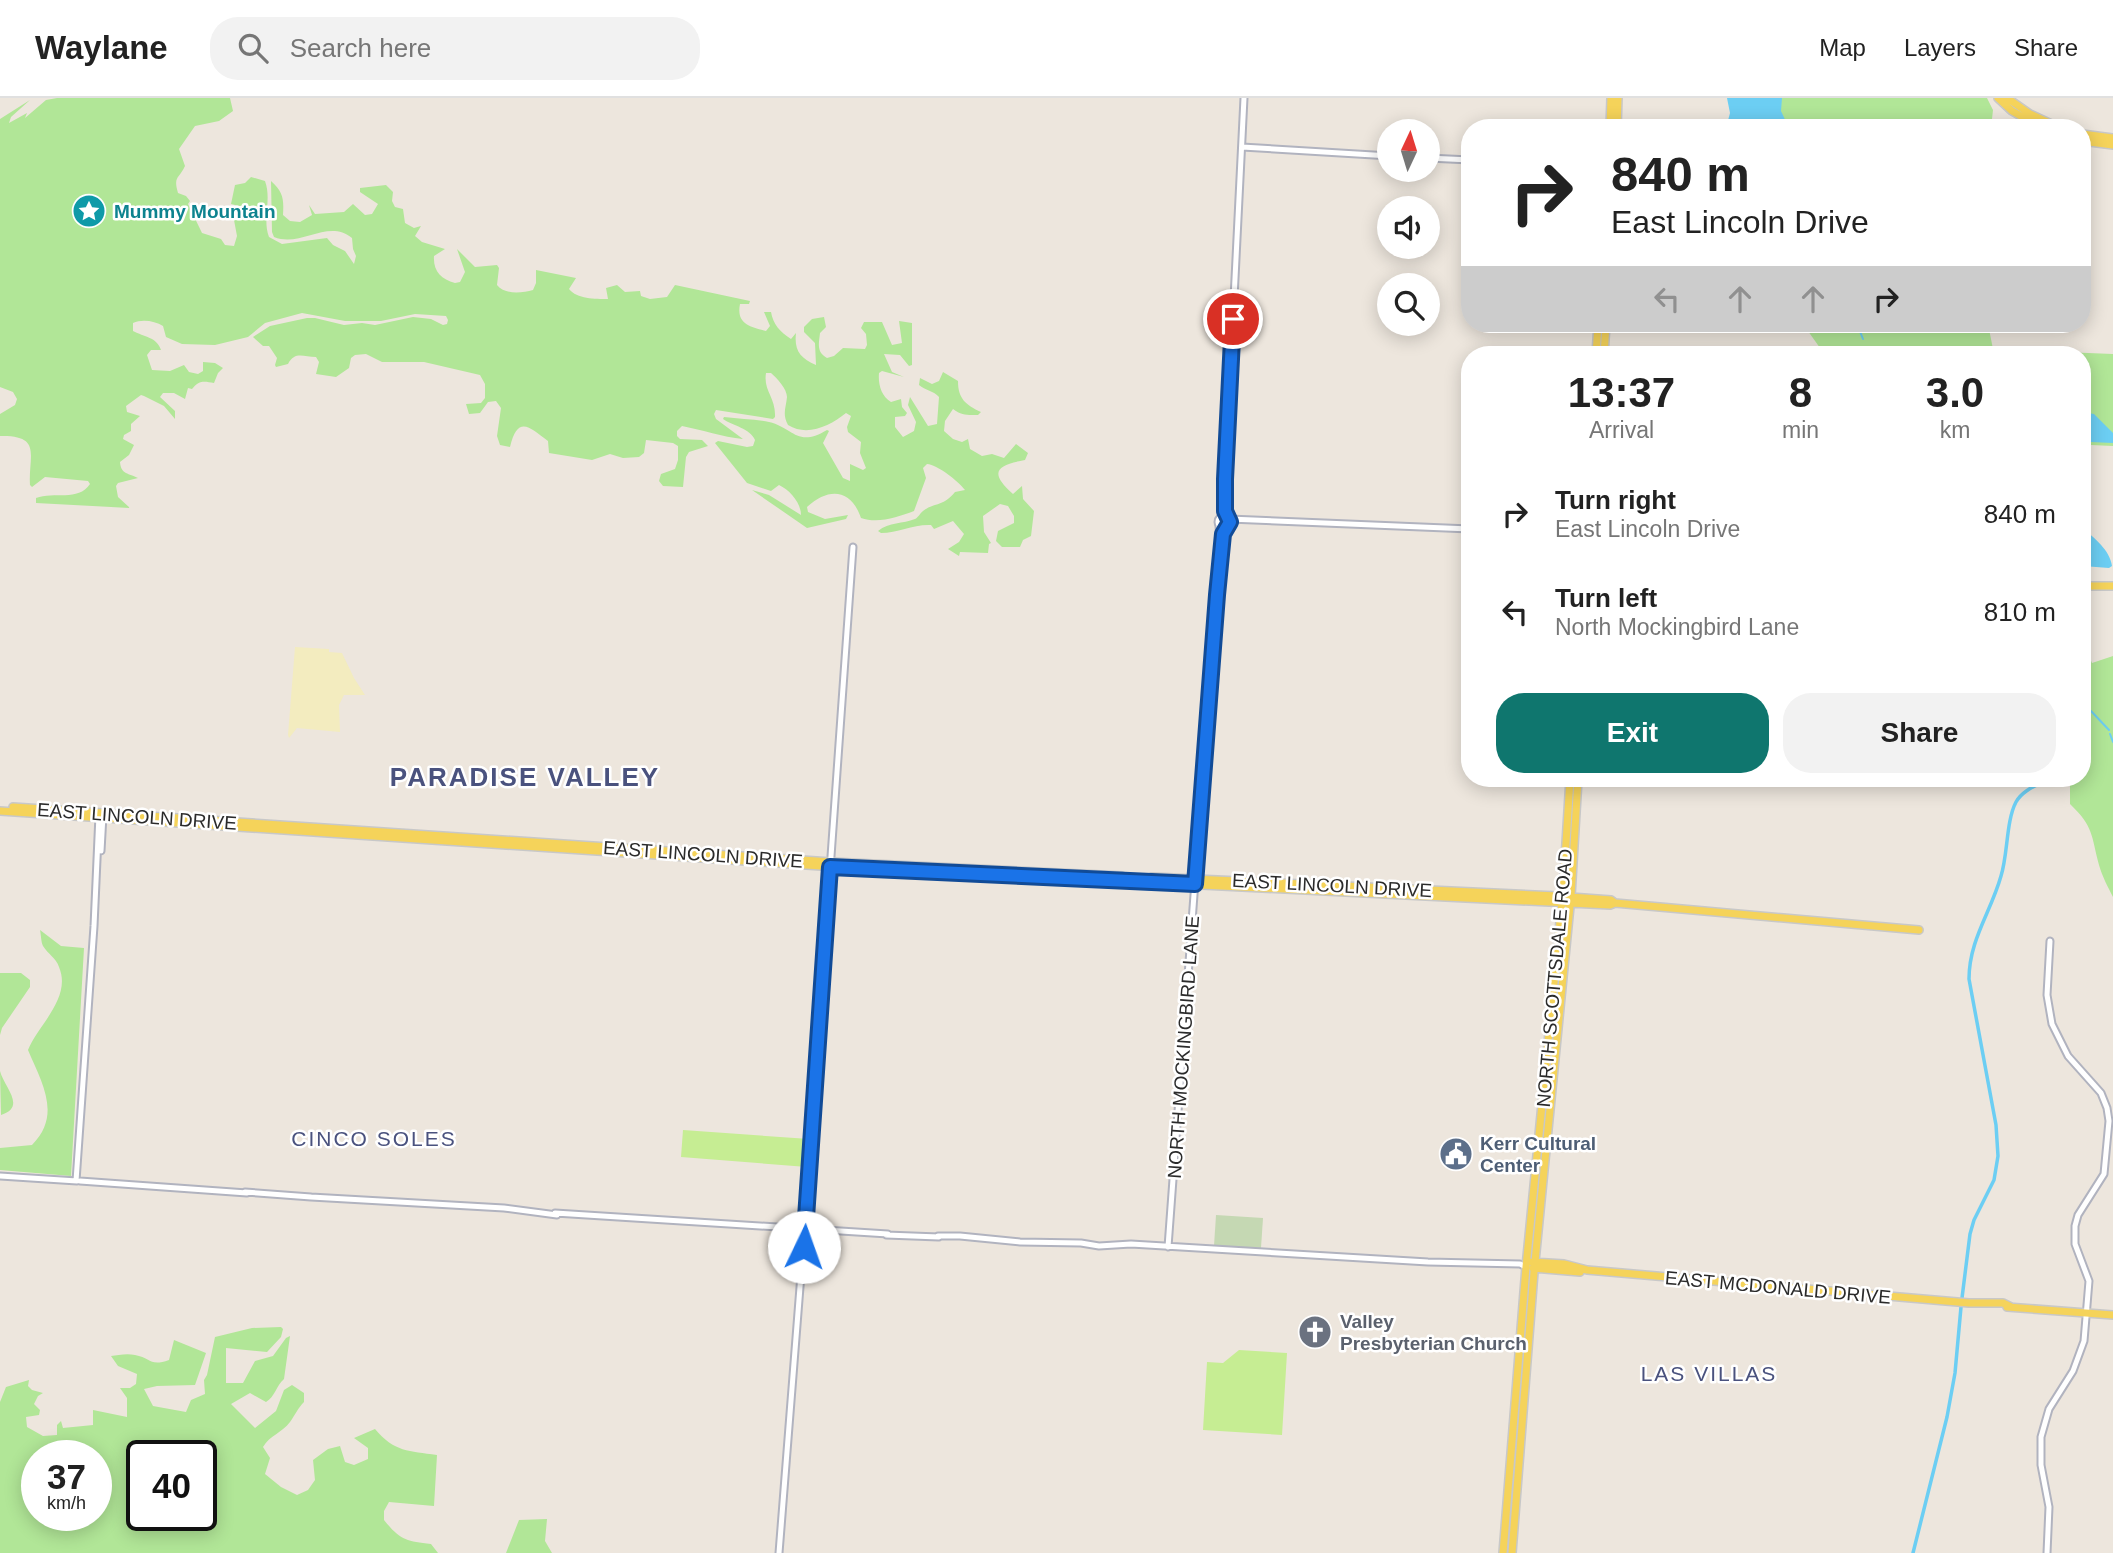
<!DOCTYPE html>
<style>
:root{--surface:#fff;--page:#f2f2f2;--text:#222;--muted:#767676;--line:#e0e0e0;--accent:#0f766e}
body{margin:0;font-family:Helvetica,sans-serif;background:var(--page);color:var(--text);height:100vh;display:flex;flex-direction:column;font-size:26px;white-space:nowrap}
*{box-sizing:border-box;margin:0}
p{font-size:23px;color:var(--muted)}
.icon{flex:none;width:38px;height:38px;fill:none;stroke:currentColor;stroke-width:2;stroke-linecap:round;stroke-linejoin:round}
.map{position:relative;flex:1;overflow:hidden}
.side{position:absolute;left:1461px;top:248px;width:630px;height:441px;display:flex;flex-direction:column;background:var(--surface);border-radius:28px;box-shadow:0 4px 18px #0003}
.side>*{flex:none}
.guide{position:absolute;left:1461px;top:21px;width:630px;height:214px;border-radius:28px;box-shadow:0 4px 18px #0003;background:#fff;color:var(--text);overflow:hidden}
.needle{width:46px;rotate:4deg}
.fabs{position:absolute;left:1377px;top:21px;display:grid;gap:14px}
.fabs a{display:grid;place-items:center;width:63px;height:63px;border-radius:50%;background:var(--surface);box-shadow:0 4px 18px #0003;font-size:35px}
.speed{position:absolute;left:21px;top:1342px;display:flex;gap:14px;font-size:35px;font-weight:700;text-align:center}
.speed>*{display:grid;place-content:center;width:91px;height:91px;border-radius:50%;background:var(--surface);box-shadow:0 4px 18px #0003;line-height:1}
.speed small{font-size:18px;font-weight:400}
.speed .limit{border:4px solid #111;border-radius:10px;background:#fff;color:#111}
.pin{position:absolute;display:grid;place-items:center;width:60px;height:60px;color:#fff;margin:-30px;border:4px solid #fff;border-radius:50%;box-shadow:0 2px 7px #0007}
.me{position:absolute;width:77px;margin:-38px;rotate:3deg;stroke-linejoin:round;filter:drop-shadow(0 0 5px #0008)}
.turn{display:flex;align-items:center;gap:24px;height:147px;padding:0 35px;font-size:32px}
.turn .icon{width:91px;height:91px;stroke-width:2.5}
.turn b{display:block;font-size:49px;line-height:60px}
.lanes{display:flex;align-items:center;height:66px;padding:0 35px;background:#0003;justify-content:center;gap:35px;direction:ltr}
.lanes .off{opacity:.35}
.eta{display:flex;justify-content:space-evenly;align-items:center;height:119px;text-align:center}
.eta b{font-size:42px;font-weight:700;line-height:49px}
.cta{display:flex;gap:14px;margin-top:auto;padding:14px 35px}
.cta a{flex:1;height:80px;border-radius:28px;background:var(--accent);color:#fff;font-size:28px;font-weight:700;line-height:80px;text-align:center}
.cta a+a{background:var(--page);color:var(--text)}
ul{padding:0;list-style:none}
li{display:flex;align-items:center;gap:21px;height:98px;padding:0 35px}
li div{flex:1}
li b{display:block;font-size:26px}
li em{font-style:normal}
header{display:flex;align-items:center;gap:42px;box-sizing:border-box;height:98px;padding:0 35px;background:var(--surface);border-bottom:2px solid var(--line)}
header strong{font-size:33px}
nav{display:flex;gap:38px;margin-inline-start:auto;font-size:24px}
.search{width:490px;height:63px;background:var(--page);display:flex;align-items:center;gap:18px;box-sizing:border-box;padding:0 24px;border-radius:28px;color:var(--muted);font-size:26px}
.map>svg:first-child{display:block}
.green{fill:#b1e697;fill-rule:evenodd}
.sand{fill:#f3ecbf}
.cemetery{fill:#c5d8b3}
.pitch{fill:#c6ed93}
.water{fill:#6ccef3}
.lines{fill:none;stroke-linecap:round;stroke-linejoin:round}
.stream{stroke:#6ccef3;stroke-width:2}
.canal{stroke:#6ccef3;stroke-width:3.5}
.minor-casing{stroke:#b1b3bf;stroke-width:9}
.major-casing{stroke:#c8c8c8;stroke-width:10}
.minor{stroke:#fff;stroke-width:5}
.major{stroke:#f5d35a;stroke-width:7}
.route-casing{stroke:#114b97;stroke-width:18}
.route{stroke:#1a73e8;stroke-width:12}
.labels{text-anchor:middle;stroke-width:5;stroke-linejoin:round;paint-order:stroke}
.culture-label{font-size:19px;font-weight:bold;fill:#0d838f;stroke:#fff;text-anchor:start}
.street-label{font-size:19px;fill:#2b2b2b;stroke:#fff}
.service-label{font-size:19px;font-weight:bold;fill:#4e5e75;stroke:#fff;text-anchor:start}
.worship-label{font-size:19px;font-weight:bold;fill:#5b616d;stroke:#fff;text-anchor:start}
.neighbourhood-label{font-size:21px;letter-spacing:2px;fill:#4a527e;stroke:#fff}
.district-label{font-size:26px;font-weight:bold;letter-spacing:2px;fill:#4a527e;stroke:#fff}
</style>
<header>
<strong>Waylane</strong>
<div class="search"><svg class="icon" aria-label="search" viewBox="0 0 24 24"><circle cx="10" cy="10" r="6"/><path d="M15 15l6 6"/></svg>Search here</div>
<nav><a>Map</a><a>Layers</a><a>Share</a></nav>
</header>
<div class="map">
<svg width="2113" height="1455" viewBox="0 0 2113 1455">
<rect width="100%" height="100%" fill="#ede6dd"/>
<path class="green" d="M57,0H230L233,13L219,23L195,28L179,51L185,68C179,81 173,78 178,95L186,98L190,103L188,106L202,135L221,141L225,147L234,148L237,138L234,122L246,118L243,109L231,106L235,87L245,85L251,79L265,83C272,102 262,121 269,139L282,146L327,140L333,147L345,153L354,166L356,158L353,151L352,140C328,120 301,150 274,139L272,134L271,83C283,94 284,100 283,117L290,123L300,124L312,117L309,107L315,116L344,114L353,106L365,117L372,116L378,106L360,94V90L386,87L393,94L392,103L395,109L403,111L405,125L414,130L421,128L415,138L422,144L445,151L434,158C433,173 441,181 455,185L460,184L465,174L457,151L475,169L497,167L499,170L497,187C505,197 522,195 533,192L536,185V172L576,180L569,191C577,201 595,201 608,201L606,190L617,187L625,194L640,193L641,198L650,201L667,199L675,187L750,203L749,206H740C736,226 750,229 766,233L770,228L764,214H771C773,226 780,234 791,241L796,235C794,252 800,260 816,267L815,245L804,234V229L812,221L824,219L826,229L820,235C819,245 816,254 827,260L834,258L843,250L865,251L867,247L866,236L861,230L864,224H882L892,247L902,245L899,223L912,225V267L909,268L900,257L884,256L892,274L904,279L882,273L879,275C878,286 881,298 891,304L901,301L902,309L907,315L905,318L895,319V329L903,339L914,333L916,324L908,307L910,299L928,328L937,326L939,299C934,293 925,292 919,287L920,280L932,286L939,283L943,274L958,283C958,301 966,307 981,314L978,317C968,317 962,318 953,311L945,323L944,333L953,341L962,344L968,341L970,351L982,358L992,356L1004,360L1016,346L1028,355L1025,362C997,367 988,374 1013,396L1022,388L1023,401L1034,413L1031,438L1023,442L1020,449H1002L996,443L998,433L1014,425V418L1008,408L1000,406L983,418L984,434L991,445L989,446L988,455L960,454L959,458L948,451L959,444L964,436L953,423L934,431L931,427C914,426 898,435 881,435L878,433C889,424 903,426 915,421C918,420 920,415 923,413C935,404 943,409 955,394L965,392C958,383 938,367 927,366L923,370L926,380L914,413C898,419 878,426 861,420C851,391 829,389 807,409L808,414L825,421L848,417L846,421L807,430L752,392L769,397L801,417C801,405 790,392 779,387L771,393L747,385L715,345L718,343L747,349L753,348L755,342C750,330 733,328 723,321L724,319C739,321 755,321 769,324C794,330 797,350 827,332L829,333L823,345L843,380L850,383V366L863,372L866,370L860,355L861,344L848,334L847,329L851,318L846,315C830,328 807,339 788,327C782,316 786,310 787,299C787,291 777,280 771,275H766C763,293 776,299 775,319L773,321L716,312L714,316L716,321L743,341C722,339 703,332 682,328L677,333V338L680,341L702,342L708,348L689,354L686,359L683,389L663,388L659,383L661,376L675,371L678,362V348L673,345L646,342L644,355L639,359L623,360L610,356L592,362L549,355L548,343C530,330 518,316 510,349L500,347L497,338L501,310L496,303L488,304L480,315L469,316L466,306L481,305L485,300V286L480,277L424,264H382L366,256L355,257L351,260L349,270L336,279L316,276L319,264L316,259C303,259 295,253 288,266L276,269L275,267L277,260L269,248H263L253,239L270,228L307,220H315L344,227L362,225L375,227L413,219L431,221L443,227L447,226L448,222L446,218L415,216L381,223H345L302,215L265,225L248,239L215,247L182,246L166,239L163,228C155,223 142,221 133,225V233C144,239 157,239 161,252H151L147,257L152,272L170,273L184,267L189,274L198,276L203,273V264L215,265L223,270L218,275L214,285C204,283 199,282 192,291L188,290L185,301L174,295H163L160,299L175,313V321L164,308L144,298L141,297L126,308L127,314L140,318L131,326V333L124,337L123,341L134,347L129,357L120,364C121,377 129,375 138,380L118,385L116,388L118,399L130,410L36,405V400C54,393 78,404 90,386L88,383L45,379L32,389L30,387C28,358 43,337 0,338V316L15,307L17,301L13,294L0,289V21L30,2L11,19L9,25L27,15L25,20L46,2Z
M1776,0H1987L1993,12L1991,30H1774Z
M1803,226H1988L1993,251L2113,256V348L2091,347L2083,352L2082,257H1825Z
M2083,544L2092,565L2113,558V799C2108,789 2102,778 2099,767C2091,737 2094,729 2070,706V681H2082Z
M40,832L61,848L84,850L71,1078L0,1072V1050L32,1047C62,1017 42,985 28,952C38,927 72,900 59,869C56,860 48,856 43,848C41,844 41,836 40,832Z
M0,875H21L30,882V889L2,930L0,937Z
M0,973C4,989 27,1009 1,1017Z
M281,1229L283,1231L281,1239L267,1254L226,1250V1285H243L255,1263L273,1258L286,1240L290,1238L284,1281C276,1288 275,1299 266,1304L250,1295L231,1306L255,1330L276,1313L284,1292L292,1287L304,1295V1304C298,1310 295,1317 290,1324C282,1335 270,1337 263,1349L270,1360L265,1376L281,1389L297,1397L308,1392L315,1382L313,1362L328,1351L340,1348L345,1364L354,1367L368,1361V1350L354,1340L375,1331C394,1354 409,1353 437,1357L434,1408L389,1404L384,1413V1422C400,1442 406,1443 431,1446L438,1455H0V1304L6,1289L29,1282L28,1288L32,1292L43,1295L38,1298L34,1306L40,1312L39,1317L26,1319L27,1329L43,1338L57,1337V1327L61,1323L63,1330L93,1327V1312L127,1319V1300L120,1290H130L136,1286L137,1276L118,1268L111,1258C118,1257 127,1255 135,1257C151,1260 150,1269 169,1262L174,1242L206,1255L195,1287L157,1288L144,1291L153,1308L186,1314L191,1302L205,1296L204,1282L207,1277L215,1239L252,1230ZM96,1358V1418H37V1358ZM201,1358V1418H142V1358Z
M547,1421L545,1443L552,1455H506L519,1422Z"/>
<path class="sand" d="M295,549L329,551V554L342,555L354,580L365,597H344L339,607L340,634L297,630L289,640L288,637Z"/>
<path class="cemetery" d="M1216,1117L1263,1120L1261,1150L1214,1148Z"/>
<path class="pitch" d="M683,1032L809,1041L807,1069L681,1059Z
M1239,1252L1287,1255L1282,1337L1203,1332L1207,1264L1223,1265Z"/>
<path class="water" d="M1727,0H1782L1781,13L1789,30H1726L1730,15Z
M2088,315L2094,316L2113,335V345L2091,344L2083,347V317Z
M2083,430C2094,440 2110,452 2112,468L2109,470L2083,468Z"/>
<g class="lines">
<path class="stream" d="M1857,226L1863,241
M2091,613L2109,632
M2110,636L2113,644"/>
<path class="canal" d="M1962,1200L1970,1136L1974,1122L1994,1082L1998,1058L1996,1027L1969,881C1969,842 1991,814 2001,778C2008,756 2006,723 2016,704C2022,693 2035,688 2046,682
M1913,1455L1947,1319L1955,1275L1961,1209"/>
<defs>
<path id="minor" d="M1242,49L1390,58
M1428,60L1470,62
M1218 424a6 6 0 1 1 12 0a6 6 0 1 1-12 0Z
M1227,418L1225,381L1244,0
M1229,421L1470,431
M1219,428L1220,442
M101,753L103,717
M0,1078L77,1083
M76,1083L94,828L99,717
M80,1083L247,1095
M245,1094L311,1099
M311,1099L504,1110L557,1117
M555,1115L888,1136
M886,1137L939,1139
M938,1138H960L1020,1144L1081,1145
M1081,1145L1099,1148L1131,1146L1428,1164L1520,1166L1526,1169
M1168,1149L1215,512L1223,436L1226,430
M803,1152L853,449
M779,1455L803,1151
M2047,1455L2049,1409L2041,1367V1339L2049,1311L2073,1273L2084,1243L2089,1183L2075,1146V1128L2078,1117L2104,1076L2109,1023L2107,1010L2101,995L2068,958L2052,926L2047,897L2050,843"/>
<path id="major" d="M1998,0L2012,13L2042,30
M2007,0L2030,16L2060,30
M1610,30L1611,0
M1617,30L1618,0
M2082,36L2113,40
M2082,43L2113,47
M1596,257L1598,226
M1604,257L1606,226
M2082,488H2113
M13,709L831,764L1122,778
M0,713L836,769L1610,807L1615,805L1919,832
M1152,779L1557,798L1611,802L1615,805
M1532,1164L1564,1166L1587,1172L1969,1205H2003L2011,1209
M1533,1170L1580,1174
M2007,1209L2113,1217
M1503,1455L1526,1169L1563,793L1570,681
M1512,1455L1534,1174L1571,798L1578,681"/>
</defs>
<use href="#minor" class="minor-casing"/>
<use href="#major" class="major-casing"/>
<use href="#minor" class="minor"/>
<use href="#major" class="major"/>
</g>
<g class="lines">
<defs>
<path id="route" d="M804,1149L830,769L1195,786L1217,497L1223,436L1230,424L1225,413V381L1233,221"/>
</defs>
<use href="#route" class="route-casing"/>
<use href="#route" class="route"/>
</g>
<defs>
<symbol id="sight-disc" viewBox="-11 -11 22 22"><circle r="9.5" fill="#0f9aa8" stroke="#fff"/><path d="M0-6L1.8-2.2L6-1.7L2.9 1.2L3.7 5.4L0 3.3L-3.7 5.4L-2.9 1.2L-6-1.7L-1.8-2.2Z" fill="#fff"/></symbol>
<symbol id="civic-disc" viewBox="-11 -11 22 22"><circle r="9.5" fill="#5c6f8a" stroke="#fff"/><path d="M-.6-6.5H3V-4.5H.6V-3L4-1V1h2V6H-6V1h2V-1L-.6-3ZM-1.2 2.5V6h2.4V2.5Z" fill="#fff"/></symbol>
<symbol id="church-disc" viewBox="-11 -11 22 22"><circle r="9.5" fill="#6b7280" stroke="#fff"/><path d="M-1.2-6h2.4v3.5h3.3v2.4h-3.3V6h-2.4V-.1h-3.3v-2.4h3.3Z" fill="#fff"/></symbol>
</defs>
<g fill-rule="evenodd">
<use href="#sight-disc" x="70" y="94" width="38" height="38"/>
<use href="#civic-disc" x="1437" y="1037" width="38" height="38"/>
<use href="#church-disc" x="1296" y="1215" width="38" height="38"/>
</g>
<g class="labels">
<g class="culture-label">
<text x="114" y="120">Mummy Mountain</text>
</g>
<g class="street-label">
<text transform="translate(137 718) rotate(4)" y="7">EAST LINCOLN DRIVE</text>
<text transform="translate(703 756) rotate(4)" y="7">EAST LINCOLN DRIVE</text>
<text transform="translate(1332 787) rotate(3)" y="7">EAST LINCOLN DRIVE</text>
<text transform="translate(1554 880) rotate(-85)" y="7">NORTH SCOTTSDALE ROAD</text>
<text transform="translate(1183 949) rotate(-86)" y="7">NORTH MOCKINGBIRD LANE</text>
<text transform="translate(1778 1189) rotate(5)" y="7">EAST MCDONALD DRIVE</text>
</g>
<g class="service-label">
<text x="1480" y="1052">Kerr Cultural<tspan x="1480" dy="22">Center</tspan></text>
</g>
<g class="worship-label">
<text x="1340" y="1230">Valley<tspan x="1340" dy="22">Presbyterian Church</tspan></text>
</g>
<g class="neighbourhood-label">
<text x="374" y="1048">CINCO SOLES</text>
<text x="1709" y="1283">LAS VILLAS</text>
</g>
<g class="district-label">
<text x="525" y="688">PARADISE VALLEY</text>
</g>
</g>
</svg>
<div class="fabs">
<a><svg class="needle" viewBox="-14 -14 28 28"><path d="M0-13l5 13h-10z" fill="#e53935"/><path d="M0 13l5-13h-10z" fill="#767676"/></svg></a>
<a><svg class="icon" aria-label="sound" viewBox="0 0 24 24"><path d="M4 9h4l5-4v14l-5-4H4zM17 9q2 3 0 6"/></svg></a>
<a><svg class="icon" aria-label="search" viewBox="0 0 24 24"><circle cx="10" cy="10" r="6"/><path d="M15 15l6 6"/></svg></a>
</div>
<div class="speed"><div>37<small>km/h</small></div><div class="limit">40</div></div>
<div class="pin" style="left:1233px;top:221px;background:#d93025"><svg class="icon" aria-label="arrive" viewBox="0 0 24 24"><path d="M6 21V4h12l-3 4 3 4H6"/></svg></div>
<svg class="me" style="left:804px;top:1149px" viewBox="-20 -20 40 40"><circle r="19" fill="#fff"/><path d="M0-13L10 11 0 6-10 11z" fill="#1a73e8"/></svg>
<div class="guide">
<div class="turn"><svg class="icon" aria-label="right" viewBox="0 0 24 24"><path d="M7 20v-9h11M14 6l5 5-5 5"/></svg><div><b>840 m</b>East Lincoln Drive</div></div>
<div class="lanes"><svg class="icon off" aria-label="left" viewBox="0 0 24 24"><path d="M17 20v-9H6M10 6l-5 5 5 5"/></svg><svg class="icon off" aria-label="ahead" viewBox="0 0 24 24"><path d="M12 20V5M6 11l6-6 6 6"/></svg><svg class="icon off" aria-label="ahead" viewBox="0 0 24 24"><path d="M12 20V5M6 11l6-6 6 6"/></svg><svg class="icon" aria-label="right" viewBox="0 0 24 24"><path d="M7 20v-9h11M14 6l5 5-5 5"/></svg></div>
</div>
<section class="side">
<div class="eta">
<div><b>13:37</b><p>Arrival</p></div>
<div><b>8</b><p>min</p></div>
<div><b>3.0</b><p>km</p></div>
</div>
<ul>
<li><svg class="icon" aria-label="right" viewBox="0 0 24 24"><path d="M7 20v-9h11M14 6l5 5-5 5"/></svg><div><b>Turn right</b><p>East Lincoln Drive</p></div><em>840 m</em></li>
<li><svg class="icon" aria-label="left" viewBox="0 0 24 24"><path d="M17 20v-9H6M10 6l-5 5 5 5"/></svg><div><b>Turn left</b><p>North Mockingbird Lane</p></div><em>810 m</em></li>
</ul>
<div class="cta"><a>Exit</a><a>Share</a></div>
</section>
</div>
